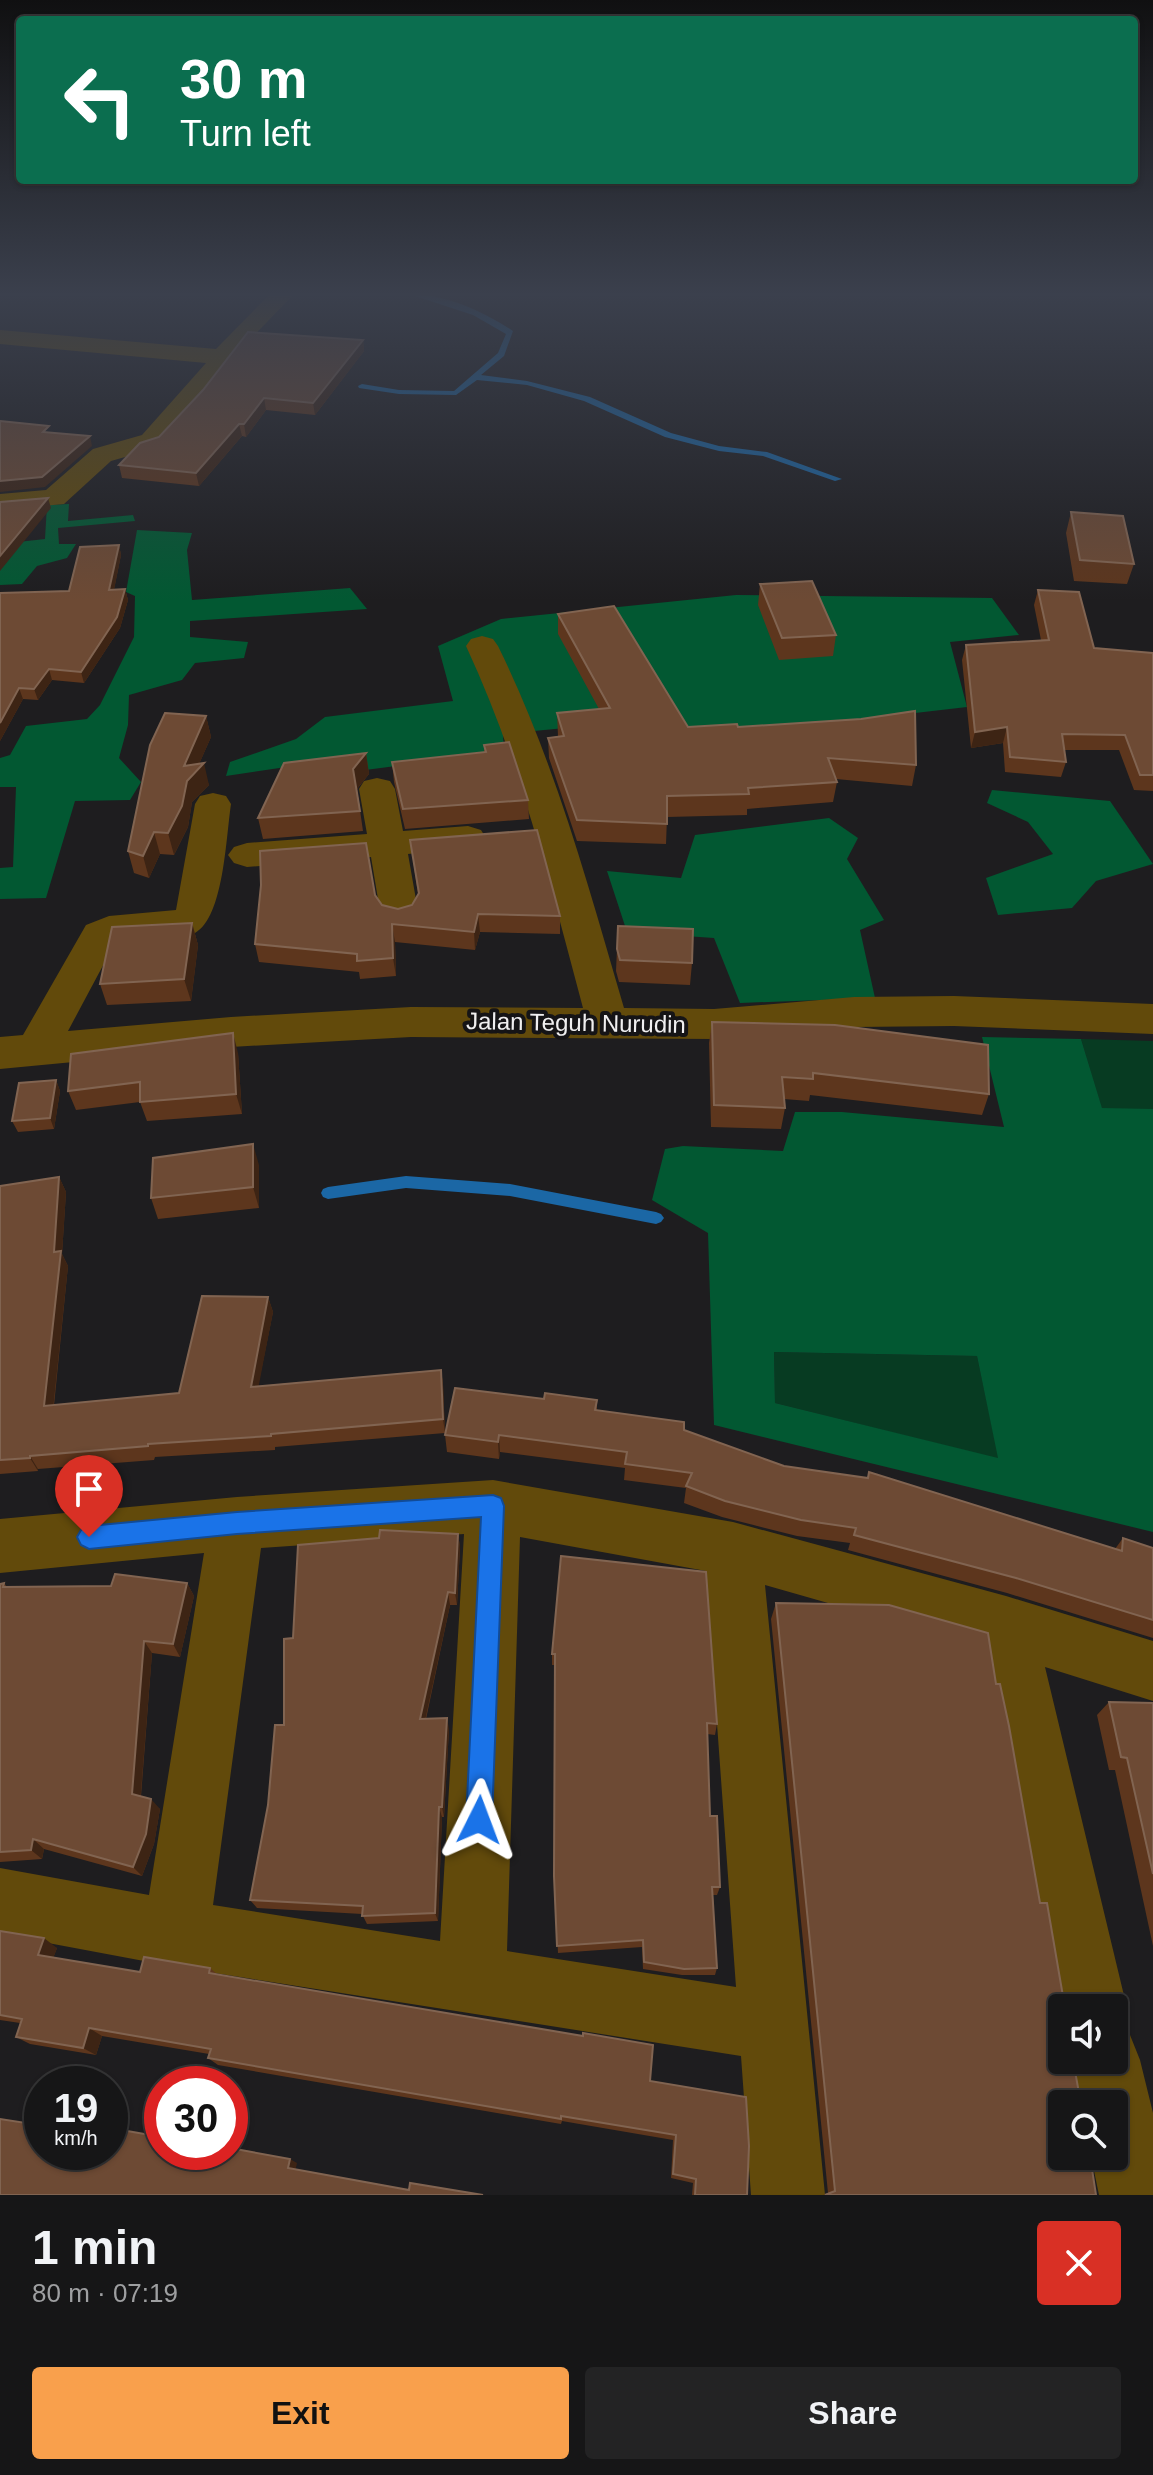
<!DOCTYPE html>
<meta charset="utf-8">
<style>
:root{--surface:#161617;--page:#232324;--text:#f1f3f6;--muted:#9e9fa1;--line:#353536;--accent:#f9a04c}
body{margin:0;font-family:Helvetica,sans-serif;background:var(--page);color:var(--text);height:100vh;display:flex;flex-direction:column;font-size:30px;white-space:nowrap}
*{box-sizing:border-box;margin:0}
p{font-size:26px;color:var(--muted)}
.icon{flex:none;width:44px;height:44px;fill:none;stroke:currentColor;stroke-width:2;stroke-linecap:round;stroke-linejoin:round}
.map{position:relative;height:2195px;overflow:hidden}
.drawer{display:flex;flex-direction:column;background:var(--surface);flex:1}
.drawer>*{flex:none}
.top-card{position:absolute;left:16px;top:16px;width:1122px;height:168px;border-radius:8px;box-shadow:0 2px 6px #0004,0 0 0 2px var(--line);background:#0b6e4f;color:#fff;overflow:hidden}
.buttons{position:absolute;left:1048px;top:1994px;display:grid;gap:16px}
.buttons a{display:grid;place-items:center;width:80px;height:80px;border-radius:8px;background:var(--surface);box-shadow:0 2px 6px #0004,0 0 0 2px var(--line);font-size:40px}
.speed{position:absolute;left:24px;top:2066px;display:flex;gap:16px;font-size:40px;font-weight:700;text-align:center}
.speed>*{display:grid;place-content:center;width:104px;height:104px;border-radius:50%;background:var(--surface);box-shadow:0 2px 6px #0004,0 0 0 2px var(--line);line-height:1}
.speed small{font-size:20px;font-weight:400}
.speed .limit{border:12px solid #d22;background:#fff;color:#111}
.pin{position:absolute;display:grid;place-items:center;width:68px;height:68px;color:#fff;margin:-82px -34px;border-radius:50% 50% 50% 0;rotate:-45deg;box-shadow:0 0 8px #0007}
.pin .icon{rotate:45deg}
.me{position:absolute;width:88px;margin:-44px;rotate:3deg;stroke-linejoin:round;filter:drop-shadow(0 0 6px #0008)}
.turn{display:flex;align-items:center;gap:28px;height:168px;padding:0 32px;font-size:36px}
.turn .icon{width:104px;height:104px;stroke-width:2.5}
.turn b{display:block;font-size:56px;line-height:68px}
.round{display:grid;place-items:center;flex:none;width:84px;height:84px;border-radius:8px;background:var(--page)}
.headline{display:flex;align-items:center;justify-content:space-between;height:136px;padding:0 32px}
h1{font-size:48px;font-weight:800;line-height:60px}
.cta{display:flex;gap:16px;margin-top:auto;padding:16px 32px}
.cta a{flex:1;height:92px;border-radius:8px;background:var(--accent);color:#111;font-size:32px;font-weight:800;line-height:92px;text-align:center}
.cta a+a{background:var(--page);color:var(--text)}
.map>svg:first-child{display:block}
.green{fill:#073b22}
.forest{fill:#025832;fill-rule:evenodd}
.lines{fill:none;stroke-linecap:round;stroke-linejoin:round}
.stream{fill:#1b67a5;fill-rule:evenodd}
.minor{fill:#624a0b;fill-rule:evenodd}
.wall{fill:#5d361d}
.shaded-wall{fill:#3d2414}
.building{fill:#6d4a34;stroke:#816451;stroke-width:2}
.route{fill:#1a73e8;stroke:#114b97;stroke-width:2}
.labels{text-anchor:middle;stroke-width:8;stroke-linejoin:round;paint-order:stroke}
.street-label{font-size:24px;fill:#f0eff0;stroke:#151416}
</style>
<div class="map">
<svg width="1153" height="2195" viewBox="0 0 1153 2195">
<rect width="100%" height="100%" fill="#1e1d1f"/>
<path class="green" d="M1081,1039L1153,1041V1109H1102Z
M774,1352L977,1356L999,1459L775,1403Z"/>
<path class="forest" d="M69,504L68,521L133,515L135,521L58,528L59,544H76L67,558L37,566L22,584L0,585V556L9,543L45,539L47,505Z
M137,530L192,533L187,550L192,600L350,588L367,609L190,621V637L248,642L244,658L195,663L182,680L129,695L128,725L119,758L141,782L130,800L75,801L46,898L0,899V868L13,867L16,787H0V758L10,755L26,726L87,719L100,705L134,637L135,596L126,592Z
M736,595L992,598L1019,635L950,642L967,707L725,735L648,720L503,734L504,752L319,776L293,766L226,776L230,762L296,739L325,717L453,701L438,646L501,619Z
M992,790L1110,801L1153,864L1096,881L1072,908L998,915L986,878L1053,854L1028,822L987,803Z
M829,818L858,838L847,859L884,920L860,930L875,998L740,1003L714,938L627,932L607,871L681,878L695,835Z
M982,1037L1081,1039L1102,1108L1153,1109V1532L714,1425L708,1233L652,1200L665,1149L683,1146L783,1151L795,1112H842L1004,1127ZM774,1352L977,1356L998,1458L775,1403Z"/>
<g class="lines">
<path class="stream" d="M409,294C445,294 483,311 513,331L504,356L481,375L527,381L590,397L671,433L719,446L767,452L842,479L835,481L763,456L719,451L665,437L584,401L527,385L477,380L456,395L399,394L359,388L358,386L362,384L399,390L454,391L498,353L506,334L473,315Z
M406,1176L510,1184L656,1212L661,1214L664,1218L661,1222L656,1224L510,1196L406,1188L328,1199L323,1197L321,1193L323,1189L328,1187Z"/>
<path class="minor" d="M270,294H294L240,350L203,400L160,447L111,461L64,504L0,510V494L46,490L93,449L142,435L206,363L0,344V330L216,349Z
M482,636L493,639L498,646C555,762 588,885 624,1008L714,1009L854,997L954,996L1153,1004V1034L954,1026L854,1027L714,1039L411,1037L231,1047L0,1069V1037L23,1035L86,925L109,916L176,910L195,804L200,796L213,793L226,796L231,804C226,837 224,917 195,933L115,943L68,1031L231,1017L411,1007L583,1008C550,884 520,762 466,646L471,639Z
M377,778L390,781L395,789L403,831L468,826L481,830L486,838L481,846L408,854L418,911L413,920L399,924L385,920L380,911L371,857L247,867L234,863L228,855L234,847L247,843L367,834L359,789L364,781Z
M493,1480L733,1522L1006,1596L1153,1641V1701L1045,1667L1127,2008L1118,2030L1130,2035L1140,2060L1153,2113V2195H1099L1091,2156H1114V2104H1079L1070,2060H1114V2008H1062V2016L1059,2008L982,1647L765,1585L825,2195H751L741,2056L176,1967L0,1934V1868L149,1895L204,1553L0,1573V1519L237,1497ZM464,1534L440,1941L213,1905L261,1548ZM520,1537L706,1571L736,1987L507,1951Z"/>
</g>
<path class="wall" d="M363,340L364,351L315,415L266,410L246,437L242,436L199,486L122,478L119,465L159,437Z
M1071,512L1134,564L1127,584L1074,581L1066,533Z
M119,545L121,555L114,589H125L128,600L120,628L84,683L52,680L38,700L23,699L0,741V593L69,591Z
M760,584L836,635L833,656L779,660L758,605Z
M1038,590L1094,648L1153,653V791L1134,790L1119,750H1064L1066,762L1061,777L1005,772L1003,743L971,748L962,660L966,645L1041,640L1034,605Z
M558,614L688,727H738L916,765L912,786L836,779L837,782L833,802L747,809V815L667,817L666,844L577,841L549,758L548,738L558,736L557,713L599,709L558,634Z
M206,716L211,737L199,764L209,785L192,802L188,827L174,855L160,854L149,878L134,873L128,851Z
M484,745L528,800L529,819L405,829L394,782L392,762L484,752Z
M366,753L369,774L357,789L363,831L263,839L258,818Z
M410,840L560,916V934L480,932L475,950L395,942L396,976L360,979L359,972L259,962L255,944L375,895L382,905L398,909L412,905L418,894Z
M192,923L198,945L191,1001L107,1005L100,984Z
M618,926L692,963L690,985L619,982L616,971Z
M712,1022L989,1094L982,1115L810,1095L809,1101L784,1099L785,1108L781,1129L711,1127L709,1043Z
M238,1053L242,1114L147,1121L140,1102L76,1110L68,1091Z
M56,1080L60,1091L54,1129L18,1132L12,1121Z
M259,1165V1208L158,1219L151,1198Z
M59,1177L66,1192L62,1254L68,1266L54,1405L179,1393L268,1297L273,1312L258,1386L441,1370L443,1384L445,1433L275,1447V1450L155,1457L154,1460L38,1469V1471L0,1474V1186Z
M544,1399L597,1400V1411L684,1430L784,1466L1115,1549L1123,1538L1153,1548V1638L1007,1593L848,1550L850,1543L797,1536L722,1517L684,1503L686,1488L624,1480L625,1468L500,1452L499,1459L447,1452L445,1435Z
M458,1534L460,1547L457,1605H450L426,1719L449,1729L444,1817H442L438,1921L367,1924L362,1914L257,1908L250,1900L284,1725L293,1638Z
M561,1556L717,1724L715,1735L707,1734L710,1816L720,1887L717,1895H713L717,1968L715,1975H682L643,1969L642,1947L558,1953L554,1876L555,1665H552V1654Z
M4,1583L7,1587L111,1586L187,1583L194,1596L180,1657L152,1653L141,1796L160,1809L154,1844L142,1876L44,1849L42,1859L0,1862V1584Z
M776,1603L996,1684L1040,1903L1096,2195H823L828,2193L771,1619Z
M1109,1702L1153,1703V1946L1115,1770H1109L1097,1715Z
M0,1931L57,1948L53,1958L140,1972L210,1968L217,1974L650,2081L747,2195H692L693,2183L671,2178L673,2140L562,2121L561,2124L218,2065L208,2058L209,2054L102,2036L96,2055L30,2044L16,2037L20,2023L0,2020Z"/>
<path class="shaded-wall" d="M363,340L364,351L315,415L313,403Z
M264,398L266,410L246,437L244,424Z
M239,424L242,436L199,486L196,473Z
M90,436L92,446L45,487L0,492V481Z
M48,498L51,508L0,571V556Z
M119,545L121,555L112,600L109,590Z
M125,589L128,600L120,628L84,683L81,672Z
M49,669L52,680L38,700L34,689Z
M19,688L23,699L0,741V723Z
M206,716L211,737L196,771L204,763L209,785L192,802L188,827L174,855L168,833L184,766Z
M1007,727L1003,743L971,748L975,732Z
M366,753L369,774L356,790L353,769Z
M154,832L160,854L149,878L143,856Z
M478,914L480,932L475,950L474,932Z
M192,923L198,945L191,1001L184,979Z
M392,924L395,942L396,976L393,958Z
M233,1033L238,1053L242,1114L236,1094Z
M56,1080L60,1091L54,1129L50,1118Z
M253,1144L259,1165V1208L253,1187Z
M59,1177L66,1192L62,1254L68,1266L52,1419L44,1406Z
M268,1297L273,1312L256,1400L251,1387Z
M441,1370L443,1384L445,1433L443,1419Z
M499,1435L500,1452L499,1459L498,1442Z
M30,1456L38,1469V1471L30,1458Z
M458,1534L460,1547L457,1605L455,1593Z
M187,1583L194,1596L180,1657L173,1644Z
M448,1592L450,1605L423,1730L420,1719Z
M144,1641L152,1653L140,1804L132,1794Z
M447,1718L449,1729L444,1817L442,1807Z
M151,1799L160,1809L154,1844L142,1876L133,1867Z
M439,1807L442,1817L438,1921L435,1913Z
M33,1839L44,1849L42,1859L31,1850Z
M44,1938L57,1948L51,1964L38,1955Z
M89,2028L102,2036L96,2055L83,2048Z
M290,2159L297,2163L295,2172L288,2168Z"/>
<path class="building" d="M248,332L363,340L313,403L264,398L244,424H239L196,473L119,465L140,443L159,437L203,390Z
M0,421L49,426L43,432L90,436L42,477L0,481Z
M48,498L0,556V502Z
M1071,512L1123,516L1134,564L1080,560Z
M119,545L109,590L125,589L117,617L81,672L49,669L34,689L19,688L0,723V593L69,591L80,547Z
M812,581L836,635L782,638L760,584Z
M1038,590L1079,592L1094,648L1153,653V775H1140L1125,735L1062,734L1066,762L1010,757L1007,727L975,732L966,645L1049,640Z
M614,606L688,727L737,724L738,727L861,719L915,711L916,765L828,758L837,782L748,788L749,794L667,796V824L577,820L548,738L564,736L557,713L610,708L558,614Z
M165,713L206,716L184,766L204,763L187,781L182,806L168,833L154,832L143,856L128,851L150,745Z
M509,742L528,800L403,809L392,762L486,752L484,745Z
M366,753L353,769L360,811L258,818L284,763Z
M537,830L560,916L478,914L474,932L392,924L393,958L357,961V954L255,944L261,885L260,851L366,843L375,895L382,905L398,909L412,905L419,893L410,840Z
M192,923L184,979L100,984L112,927Z
M618,926L693,929L692,963L620,960L617,949Z
M712,1022L835,1025L988,1045L989,1094L813,1073V1079L782,1077L785,1108L714,1105Z
M233,1033L236,1094L140,1102V1082L68,1091L71,1054Z
M56,1080L50,1118L12,1121L19,1083Z
M253,1144V1187L151,1198L153,1158Z
M59,1177L54,1252L61,1251L44,1406L179,1393L202,1296L268,1297L251,1387L441,1370L443,1419L271,1434V1436L148,1444V1446L30,1456V1458L0,1460V1186Z
M455,1388L544,1399L545,1393L597,1400L595,1410L684,1422V1430L784,1466L868,1478L869,1472L1122,1551L1123,1538L1153,1548V1620L1016,1578L854,1535L856,1528L801,1520L725,1501L686,1486L692,1473L625,1464L627,1452L499,1435L498,1442L445,1435Z
M380,1530L458,1534L455,1593L448,1592L420,1719L447,1718L442,1807H439L435,1913L362,1916L363,1906L250,1900L268,1805L275,1725H284V1639L293,1638L298,1545L379,1538Z
M561,1556L706,1572L717,1724L707,1723L710,1816H717L720,1887H712L717,1968L684,1969L644,1962L643,1940L557,1946L554,1876L555,1654H552Z
M115,1574L187,1583L173,1644L144,1641L132,1794L151,1799L146,1834L133,1867L33,1839L31,1850L0,1852V1584L4,1583L3,1587L111,1586Z
M776,1603L889,1605L988,1633L996,1684H1000L1009,1726L1040,1903H1047L1065,2008H1062V2060H1073L1081,2104H1062V2156H1090L1096,2195H825L835,2191Z
M1109,1702L1153,1703V1874L1127,1758L1121,1757Z
M0,1931L44,1938L38,1955L140,1972L144,1957L210,1968L209,1973L583,2036V2033L653,2045L650,2081L746,2097L749,2146L747,2195H695L696,2179L673,2174L676,2135L561,2116V2119L208,2058L211,2049L89,2028L83,2048L16,2037L22,2019L0,2015Z
M35,2115L42,2116V2152H110V2128L162,2137V2152H230V2148L290,2159L288,2168L409,2190L410,2183L483,2195H0V2119L32,2124Z"/>
<linearGradient id="sky" x2="0" y2="1"><stop stop-color="#101011"/><stop offset="0.49" stop-color="#3b404d"/><stop offset="1" stop-color="#3b404d" stop-opacity="0"/></linearGradient>
<rect width="1153" height="601" fill="url(#sky)"/>
<path class="route" d="M493,1495L501,1498L504,1506L492,1820L488,1830L479,1833L470,1830L466,1820L481,1517L237,1534L89,1549L81,1545L77,1537L81,1530L89,1526L237,1512Z"/>
<g class="labels">
<g class="street-label">
<text transform="translate(576 1023) rotate(1)" y="8">Jalan Teguh Nurudin</text>
</g>
</g>
</svg>
<div class="buttons">
<a><svg class="icon" aria-label="sound" viewBox="0 0 24 24"><path d="M4 9h4l5-4v14l-5-4H4zM17 9q2 3 0 6"/></svg></a>
<a><svg class="icon" aria-label="search" viewBox="0 0 24 24"><circle cx="10" cy="10" r="6"/><path d="M15 15l6 6"/></svg></a>
</div>
<div class="speed"><div>19<small>km/h</small></div><div class="limit">30</div></div>
<div class="pin" style="left:89px;top:1537px;background:#d93025"><svg class="icon" aria-label="arrive" viewBox="0 0 24 24"><path d="M6 21V4h12l-3 4 3 4H6"/></svg></div>
<svg class="me" style="left:479px;top:1820px" viewBox="-20 -20 40 40"><path d="M0-17L14 15 0 8-14 15z" fill="#1a73e8" stroke="#fff" stroke-width="4"/></svg>
<div class="top-card">
<div class="turn"><svg class="icon" aria-label="left" viewBox="0 0 24 24"><path d="M17 20v-9H6M10 6l-5 5 5 5"/></svg><div><b>30 m</b>Turn left</div></div>
</div>
</div>
<section class="drawer">
<div class="headline"><div><h1>1 min</h1><p>80 m · 07:19</p></div><a class="round" style="background:#d93025;color:#fff"><svg class="icon" aria-label="close" viewBox="0 0 24 24"><path d="M6 6l12 12M18 6L6 18"/></svg></a></div>
<div class="cta"><a>Exit</a><a>Share</a></div>
</section>
